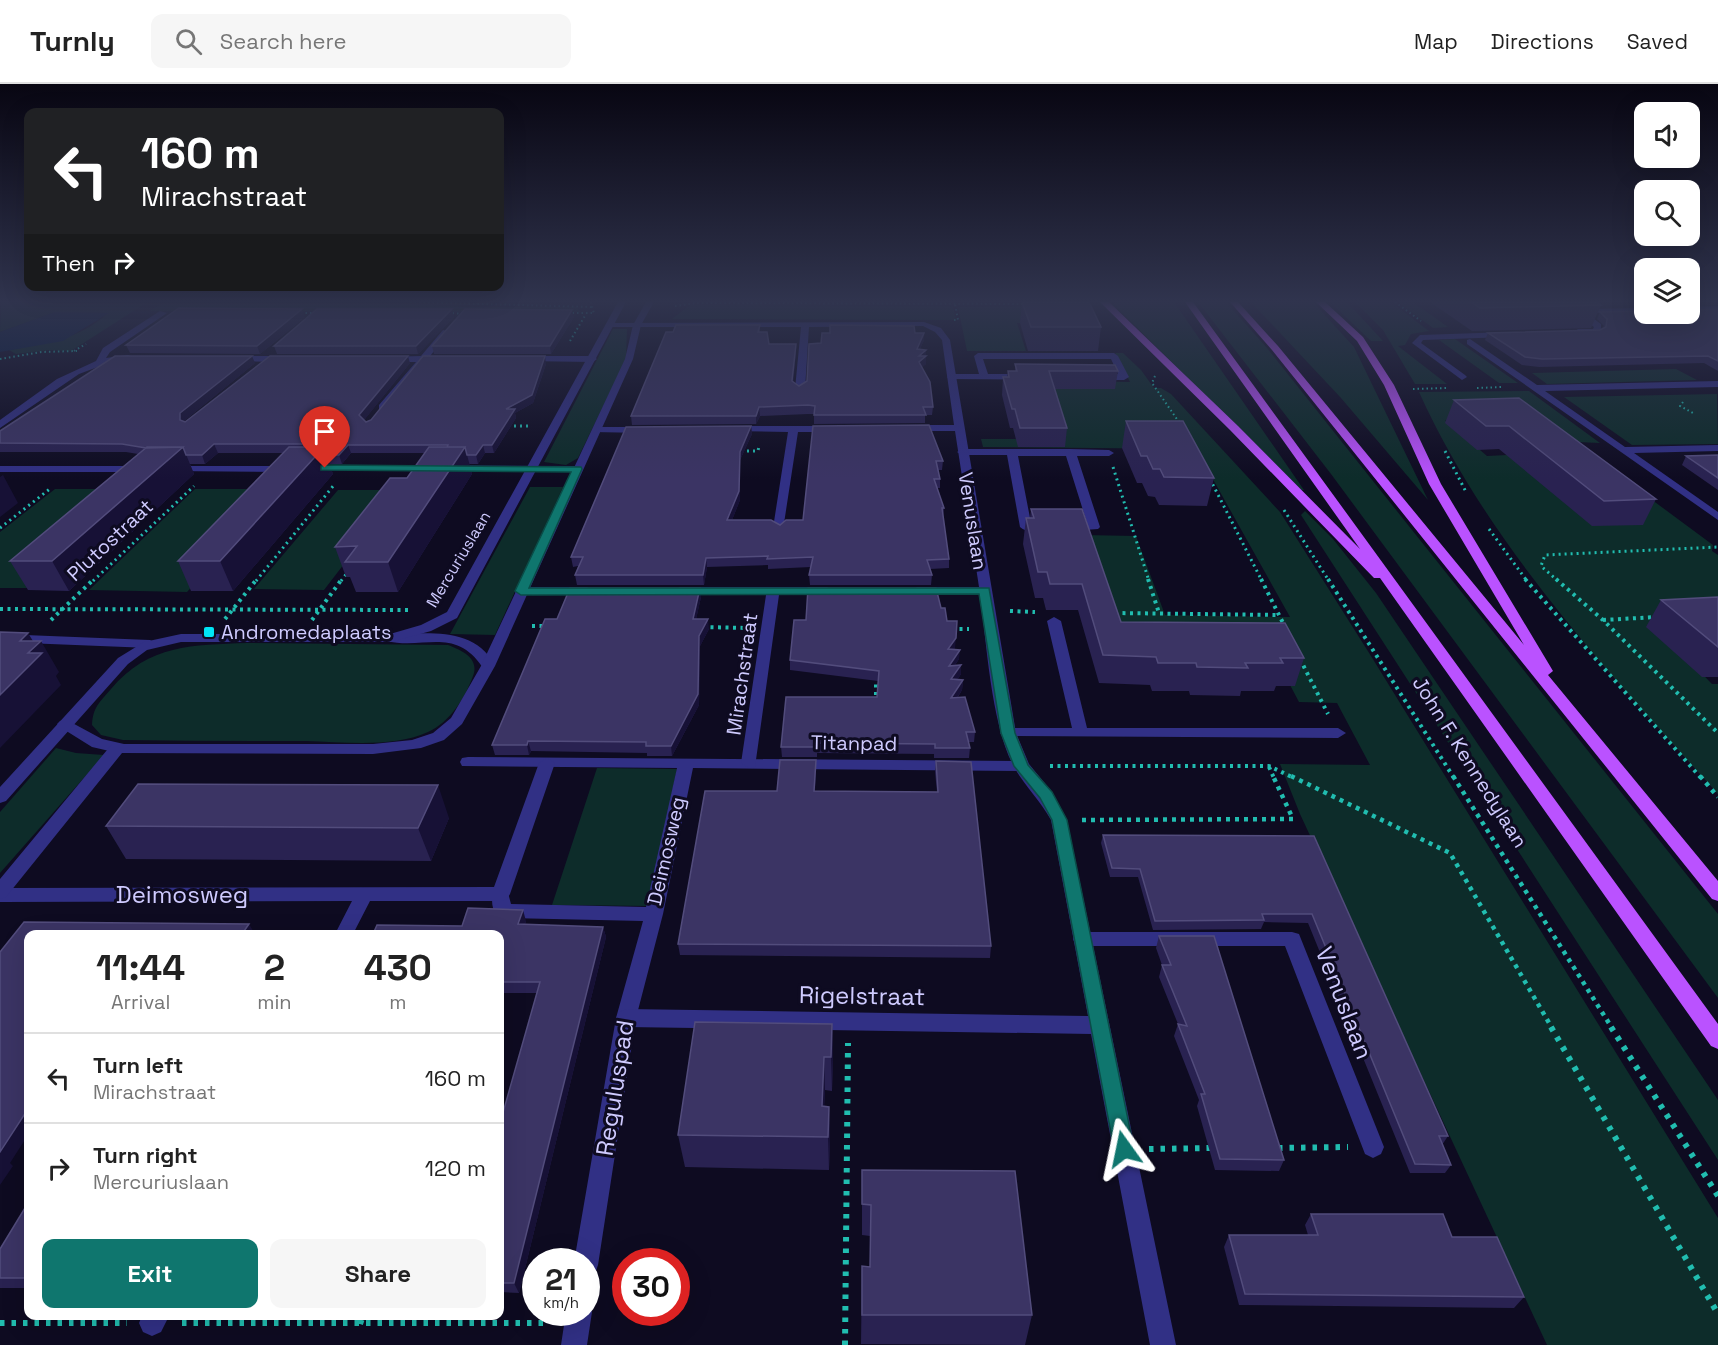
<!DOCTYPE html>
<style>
:root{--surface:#fff;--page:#f6f6f6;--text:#222;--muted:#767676;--line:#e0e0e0;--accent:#0f766e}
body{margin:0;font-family:"Space Grotesk",sans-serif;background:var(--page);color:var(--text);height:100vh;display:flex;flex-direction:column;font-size:22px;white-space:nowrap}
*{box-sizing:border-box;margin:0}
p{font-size:20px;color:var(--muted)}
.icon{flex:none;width:33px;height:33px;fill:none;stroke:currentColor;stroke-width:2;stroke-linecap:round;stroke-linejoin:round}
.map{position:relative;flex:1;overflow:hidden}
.side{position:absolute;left:24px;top:846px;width:480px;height:390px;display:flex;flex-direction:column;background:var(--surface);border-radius:12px;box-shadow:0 6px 24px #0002}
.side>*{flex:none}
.hud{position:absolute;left:24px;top:24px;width:480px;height:183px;border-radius:12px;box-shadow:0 6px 24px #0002;background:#202124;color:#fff;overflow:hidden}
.buttons{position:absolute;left:1634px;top:18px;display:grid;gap:12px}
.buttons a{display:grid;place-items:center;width:66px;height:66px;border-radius:12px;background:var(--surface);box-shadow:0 6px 24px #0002;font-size:30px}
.speed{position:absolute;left:522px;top:1164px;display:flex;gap:12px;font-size:30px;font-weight:700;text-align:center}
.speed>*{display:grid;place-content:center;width:78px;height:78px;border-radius:50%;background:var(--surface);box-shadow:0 6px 24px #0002;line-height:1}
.speed small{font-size:15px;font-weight:400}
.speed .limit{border:9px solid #d22;background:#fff;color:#111}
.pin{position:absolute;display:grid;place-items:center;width:51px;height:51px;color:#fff;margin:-62px -26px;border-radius:50% 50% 50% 0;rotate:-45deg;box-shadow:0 0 6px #0007}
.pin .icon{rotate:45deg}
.me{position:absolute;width:66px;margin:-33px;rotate:348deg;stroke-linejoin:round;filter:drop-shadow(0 0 4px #0008)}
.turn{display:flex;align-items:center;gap:21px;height:126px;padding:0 18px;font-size:27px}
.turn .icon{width:78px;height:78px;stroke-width:2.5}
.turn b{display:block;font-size:42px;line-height:51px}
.then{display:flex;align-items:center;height:57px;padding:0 18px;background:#0003;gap:12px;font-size:22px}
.eta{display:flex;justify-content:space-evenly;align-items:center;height:102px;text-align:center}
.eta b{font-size:36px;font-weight:600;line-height:42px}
.button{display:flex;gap:12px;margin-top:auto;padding:12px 18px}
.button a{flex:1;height:69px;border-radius:12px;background:var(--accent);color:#fff;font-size:24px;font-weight:600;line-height:69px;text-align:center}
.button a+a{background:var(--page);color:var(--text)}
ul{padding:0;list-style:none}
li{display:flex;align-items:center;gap:18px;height:90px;padding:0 18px;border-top:2px solid var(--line)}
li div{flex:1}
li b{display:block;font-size:22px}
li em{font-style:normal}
header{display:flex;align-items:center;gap:36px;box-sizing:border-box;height:84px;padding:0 30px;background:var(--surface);border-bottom:2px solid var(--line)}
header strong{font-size:28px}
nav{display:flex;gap:33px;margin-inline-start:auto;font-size:21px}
.search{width:420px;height:54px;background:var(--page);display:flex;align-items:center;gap:15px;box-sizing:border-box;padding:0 21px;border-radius:12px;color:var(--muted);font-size:22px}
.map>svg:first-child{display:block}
.green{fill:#0d2c2a}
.water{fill:#041c41}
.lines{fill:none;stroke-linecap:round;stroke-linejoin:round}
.path-far4{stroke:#21bdb0;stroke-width:2;stroke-dasharray:1.5 3;stroke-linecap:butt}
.path-far3{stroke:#21bdb0;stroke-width:3;stroke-dasharray:2 4;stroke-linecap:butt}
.path-far2{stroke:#21bdb0;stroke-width:4;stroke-dasharray:3 4.5;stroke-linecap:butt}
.path-far1{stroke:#21bdb0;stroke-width:4.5;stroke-dasharray:4 5;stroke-linecap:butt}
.path{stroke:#21bdb0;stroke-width:6;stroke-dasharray:4.5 7;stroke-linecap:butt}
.service{fill:#313085;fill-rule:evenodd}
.pedestrian{fill:#313085;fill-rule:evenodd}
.minor{fill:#313085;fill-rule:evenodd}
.tertiary{fill:#313085;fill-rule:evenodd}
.primary{fill:#ba52ff;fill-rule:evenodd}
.wall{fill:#292251}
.shaded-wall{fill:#171136}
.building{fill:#3b3464;stroke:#524c7c;stroke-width:1.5}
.route{fill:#0f766e;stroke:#0a4d48;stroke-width:1.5}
.poi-dot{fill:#00e4f6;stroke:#0e0b21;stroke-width:2}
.labels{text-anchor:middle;stroke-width:6;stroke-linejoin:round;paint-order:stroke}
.far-street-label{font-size:16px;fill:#cfcbff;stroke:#0e0b21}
.street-label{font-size:20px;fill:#cfcbff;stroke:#0e0b21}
.poi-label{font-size:20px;fill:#cfcbff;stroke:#0e0b21;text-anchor:start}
.near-street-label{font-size:24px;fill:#cfcbff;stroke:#0e0b21}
</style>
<header>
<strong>Turnly</strong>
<div class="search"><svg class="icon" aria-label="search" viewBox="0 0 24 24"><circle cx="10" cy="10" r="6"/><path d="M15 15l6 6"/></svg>Search here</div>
<nav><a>Map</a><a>Directions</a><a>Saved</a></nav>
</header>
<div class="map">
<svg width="1718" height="1261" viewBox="0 0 1718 1261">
<rect width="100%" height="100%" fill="#0e0b21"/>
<path class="green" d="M1,218H140L146,219L71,267L50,266L16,270L9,266C49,256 74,259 108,229L55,228L0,248Z
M164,218H381L463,223H576L581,228L150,227Z
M1117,218H1174L1304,406H1301L1113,220Z
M1198,218H1226L1267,264L1718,830V914L1331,390Z
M1251,218H1313L1354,263L1428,416L1341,314Z
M1330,218H1347L1383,257H1371Z
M1355,218H1391L1429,247L1411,250L1405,261L1398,262L1447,300H1415L1383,246Z
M1398,218H1413L1448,243L1433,244Z
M690,221L953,222L956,236L672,235Z
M1066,222L1084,239H1017L1026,267H967L958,223Z
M613,245H627L626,275L578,374L566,381L544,378Z
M1455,255L1518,299H1499L1439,256Z
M1115,269H1123L1141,286L1154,304H1161L1171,310L1280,428L1371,572L1718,1134V1261H1547L1300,730L1280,680L1370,681L1337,619L1299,618L1271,565L1119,563L1083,451L1136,452L1165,531L1290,533L1196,365L983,363L981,355H1064L1047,305L1067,297L1130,298Z
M1676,285L1697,296L1547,300L1532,289Z
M1529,307L1600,359L1577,358L1544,334L1445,336L1487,372L1507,371L1613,387L1713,461L1712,467L1718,471V555L1670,557L1712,600H1718V710C1608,588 1487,459 1419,308Z
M1717,310L1718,360L1632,361L1564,313Z
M530,403H563L495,551L450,550Z
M55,405H140L28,504H0V448Z
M195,405H282L187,508L89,506Z
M338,406H401L324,506L254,505Z
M1305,427L1333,455L1376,509L1718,1016V1076L1301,431Z
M247,559L448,561C461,566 480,574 473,592C465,614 450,638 428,648C393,664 345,658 306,657C245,657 184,657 123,656L101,651L92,641C93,623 99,619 111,605C149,560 193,561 247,559Z
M56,664L76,669L104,671L0,789V728Z
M597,684L677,685L648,822L552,821Z"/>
<path class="water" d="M55,228L109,229L63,257L0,268V248Z"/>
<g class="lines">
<path class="path-far4" d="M410,218L593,223
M591,218L594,230
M1395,218L1421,237
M675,222L696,219L1024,220
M301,229H318
M448,229L465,230
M568,229H594
M954,236H958L955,220
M570,257L586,230
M74,267L86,260
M0,275L41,268L77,267
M1155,292L1152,299L1181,341
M1477,304L1502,303
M1413,305L1448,304
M1683,318L1680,322L1693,329"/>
<path class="path-far3" d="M508,342H528
M741,367H758L759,362
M1445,367L1466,408
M1113,383L1149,497
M1210,395L1262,497
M1284,426L1329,497
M0,444L51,404
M1489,445L1527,497
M93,497L194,402
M256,497L334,401
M341,497L347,489
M1558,497L1541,482L1545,471L1718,463"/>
<path class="path-far2" d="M1148,495L1159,529
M1261,495L1284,541
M1328,495L1454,694
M1525,495L1701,694
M1556,495L1603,536L1718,649
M0,525L412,526
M1010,527L1035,528
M1115,529L1279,531
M225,535L257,495
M51,536L94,495
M312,536L342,495
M1603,536L1656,533
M532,542H546
M703,543L747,544
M952,545H969
M1300,575L1328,630
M876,593V619
M1050,682H1269L1294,694
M1269,683L1274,694"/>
<path class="path-far1" d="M1291,692L1450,769L1552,944
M1453,692L1612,944
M1700,692L1718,713
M1082,736L1293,735L1273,692"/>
<path class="path" d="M1551,943L1718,1230
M1611,943L1718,1112
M1278,1064L1348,1063
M1149,1065L1213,1064
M0,1239H127
M182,1239H550
M360,1240L363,1232
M845,1261L848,959"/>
<path class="service" d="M978,269H1114L1118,272L1129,293L1124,296L949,295L947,293L952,290H979L974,272ZM983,275H1111L1118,290H988Z
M1070,365L1109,366L1114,369L1109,372H1077L1100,443L1098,445L1070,447L1064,443L1070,439H1087L1066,372H1018L1031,439H1043L1049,443C1043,449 1026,449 1020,443L1007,371H962L957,368L962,365Z
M1054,533L1061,537L1087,644H1338L1346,649L1338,654L1003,652L1000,649L1008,644H1072L1047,537Z
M1082,848H1292L1299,850L1384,1063L1381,1070L1373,1074L1365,1070L1285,862H1082L1075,860L1073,855L1075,850Z"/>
<path class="pedestrian" d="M468,673L1022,677L1030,682L1022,687L693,684L663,830L636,934L598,1181L595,1190L586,1193V1178H574L616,934L643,837L503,834L496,832C492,824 490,813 495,805L501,803L507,805L511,820L646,823L677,684L462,682L460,678L462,674Z
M586,1218L592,1228L587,1261H561L566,1228H586Z"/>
<path class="minor" d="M1718,222V226L1689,227V223Z
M1644,224V228L1586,229L1601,240V248C1595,252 1580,252 1574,248L1578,245H1593L1594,243L1576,229L1582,225Z
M160,227L167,229L110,268L106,274L128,271L131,272V276L111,278L79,290L0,344V336L57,295L96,277L103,264Z
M924,238L941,244L950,256L1016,649L1029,680L1052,708L1067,736L1176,1261H1150L1091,950L626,943L619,940L616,934L619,928L626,925L1088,932L1051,736C1040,716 1024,701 1014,683C991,640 987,561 980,511H917L911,507L917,503H979L955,347H912L907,344L912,341H954L942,256L935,248L923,242L809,243L805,305L800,308L795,305L801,243H611L607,241L611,239Z
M443,246L450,248L430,272L443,273V277L425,278L385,325H379V321L416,278H389L386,277V273L421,272Z
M1509,248L1510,250L1506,253L1423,256L1421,259L1465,291L1467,293L1462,296L1412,259L1420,251Z
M1470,255L1537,301L1718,297V303L1545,307L1625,363L1718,361V367L1634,369L1718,428V436L1467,260V256Z
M233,272H284L288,275L284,278L230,277L229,275Z
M527,272H593L597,275L593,278L524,277V273Z
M732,342H831L836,345L831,348H798L783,446H775L773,444L788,348L728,347L727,345Z
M597,343H645L650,346L645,349L593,348V344Z
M312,381L578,382L583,385L578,388L308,386L307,384Z
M0,382H141L146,385L141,388H0Z
M171,382H288L293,385L288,388L167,387L166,385Z
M521,503H587L593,507L587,511L516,510L515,507Z
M680,503H827L833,507L827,511H779L755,683L749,684L741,679L766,511L675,510L674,507Z
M0,550L150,556L157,560L150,564L0,558Z
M391,550C429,550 473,542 495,581L488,585L483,584C455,542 425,566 386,557L384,554Z
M65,635L102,655L124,660L126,664L118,669L92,663L60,643L57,640L60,637Z
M547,674L555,679L510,810L507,815L501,817H370L353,850H335L352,817L0,818V804L494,803L539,679Z
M142,1232H169L161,1248L152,1252L143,1248L139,1239Z"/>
<path class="tertiary" d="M618,218H626L457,534L431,547L391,558H181L147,566L128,580L6,717L0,719V703L118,574L144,558L181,550H390L421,541L447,528Z
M646,218H654L641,241L633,275L495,582L462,640L444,656L421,664L373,670L122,669L6,813L0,815V795L112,660H373L412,656L433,649L451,634L481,582L625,275L633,241Z"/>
<path class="primary" d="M1100,218H1109L1238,342L1360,465L1185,218H1193L1718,940V965L1711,962L1380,494H1374L1230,346Z
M1230,218H1238L1278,262L1524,561L1429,400L1384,301L1357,257L1316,218H1325L1363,253L1394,301L1441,400L1553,587L1548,591L1718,797V817L1712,815L1272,266Z"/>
</g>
<path class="wall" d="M1022,218H1089L1101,243L1098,267H1028L1020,239Z
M1430,218H1597L1601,221L1591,244L1472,247Z
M1718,225V287L1704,279L1539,283L1522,281L1485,256L1488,249L1600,246L1604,242L1597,235L1600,228Z
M305,233L260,270L130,269L126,261Z
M454,233L418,270H277L274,262Z
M574,233L551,270H434L432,262Z
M760,241V248L769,260H796V267L793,298L799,302L807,297L821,259L915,249L924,256L920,265L926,272V280L922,283L933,323L932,331H925V339L814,340V330H808L760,332L756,340L632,341L631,332L673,248Z
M255,279L184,337L185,338L410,279L364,336L366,338L546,280L533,319L515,329L516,334L494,369H485L478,380H469L472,390L398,508H356L350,493H346L335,463L407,394L425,369H351L342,380H329L333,390L233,507H191L178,477L283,369H218L205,380H190L194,390L69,507L28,506L10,477L138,370L126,368H0V347Z
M1015,280L1118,287L1115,305H1054L1067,344L1065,363H1018L1013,344H1010L1002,311L1003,293H1007L1008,287H1015Z
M1519,314L1656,415L1643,441L1592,442L1499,365L1477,366L1445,339L1454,316Z
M1126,337L1214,394L1207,422L1159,421L1155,413L1148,412L1142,399H1137L1122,364Z
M751,342L752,350L740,376V416L732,436L780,441L803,436L813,342L943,377L942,386H938L940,395V404H937L944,424L943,433L949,475V484L930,485L932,491L931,501H810L809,491L811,483L768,485V481L707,483L704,501H577L575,491L578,482L573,483L571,473Z
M1718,371V406L1682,381L1686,372Z
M1031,425L1121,538L1304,574L1295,602H1276L1274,607H1241L1240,612L1190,611L1189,607H1152L1150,601L1099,599L1078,526H1046L1043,514H1035L1023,460L1026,434H1030Z
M701,513L696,535L709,545L700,562L699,621L672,672H647V669L531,667L529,671H495L492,661L557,535Z
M1718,513V593H1702L1646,543L1661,516Z
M941,524L947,537L955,564L954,565L959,575L955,581H961V590L957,596H963L962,606L958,613L975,648L974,658H968L970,664L969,674H934V670L817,669V673H782L781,663L877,613L878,597L790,586V576L806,536Z
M816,676L815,707L937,708L935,688L936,677L991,862L990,874L680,871L678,860L777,707Z
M449,734L431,777L126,775L106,742Z
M1103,751L1314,752L1448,1052L1442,1061L1451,1081L1445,1089H1410L1308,839L1264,838L1261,845L1153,846L1138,793H1110L1101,759Z
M526,837L525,840L603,843L606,853L519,1209L500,1208V1039L537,909H500V850L462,842Z
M1159,852L1284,1076L1279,1087L1215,1086L1197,1022L1199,1016L1174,952L1178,940L1159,893L1162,881L1156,864Z
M832,940L833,974L832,1007L825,1006L824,1022L829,1023L830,1056L829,1086L685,1083L678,1051Z
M862,1086L1032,1231L1025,1261L861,1260L862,1182L870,1183V1152L862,1151Z
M28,1119V1204H0V1165Z
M1311,1130L1452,1153L1524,1213L1514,1224L1239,1221L1224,1163L1229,1151H1308L1305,1141Z"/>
<path class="shaded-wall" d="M302,225L305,233L260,270L257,262Z
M452,225L454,233L418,270L416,262Z
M572,226L574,233L551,270L550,262Z
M924,249V256L916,273L917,265Z
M796,260V267L793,305L792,297Z
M926,266V280L919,286V272Z
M252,272L255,279L184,337L180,336V329Z
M408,272L410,279L361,340L359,331Z
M545,272L546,280L533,319L515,329L516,334L494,369L492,361L506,325Z
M759,323L760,332L756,340V332Z
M751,342L752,350L740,376V416L728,446L727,436L740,368Z
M214,360L218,369L205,380L202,371Z
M348,361L351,369L342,380L339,371Z
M483,361L485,369L478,380L476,371Z
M183,363L194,390L69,507L52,477Z
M324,363L333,390L233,507L220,477Z
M465,363L472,390L398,508L388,478Z
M3,391L18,419L0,433V393Z
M706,474L707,483L704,501L703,491Z
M700,504L701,513L694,545L693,535Z
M708,535L709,545L700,562L699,621L672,672L671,662L699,552Z
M28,549L36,562L41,557L59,588L56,592L61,601L0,664V611L20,557Z
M956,554L955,564L948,574V565Z
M960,566L959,575L948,591L949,582Z
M961,581V590L951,605V595Z
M963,596L962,606L951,623V614Z
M528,657L531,667L529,671L527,661Z
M816,676V687L814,718V707Z
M438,701L449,734L431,777L418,744Z
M523,826L526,837L522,850L518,840Z
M249,840L255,850H242Z
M603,843L606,853L519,1209L514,1199Z
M832,940L833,974L832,1007L831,973Z
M824,973L825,1006L823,1055L822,1022Z
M829,1023L830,1056L829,1086L828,1053Z
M28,1025V1051L10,1079L13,1082L0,1101V1068Z"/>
<path class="building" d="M1022,218H1089L1101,243H1031Z
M1471,218H1597L1601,221L1480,224Z
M179,224L302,225L257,262L126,261Z
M317,225H452L416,262H274Z
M465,225L572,226L550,262H432Z
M1718,225V277L1708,272L1542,275L1525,273L1488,249L1600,246L1606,243L1607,235L1600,228L1644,227V230H1689V226Z
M676,241H760L758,248H767L769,260H796L792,297L799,302L807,297L809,260L821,259L822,249H830V241L914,242L915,249H924L917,265L926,266L919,272H926L919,278L930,298L933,323H923L926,331H814L815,322L808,321L759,323L756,332H631L666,248H673Z
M115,272H252L180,329V336L185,338L270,272H408L359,331L366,338L371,336L423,272H545L532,311L506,325H515L492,361H483L476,371H467L465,363H447L448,361H348L339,371H326L324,363H312L315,360H214L202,371H186L183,363L146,364L122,360L0,359V347Z
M1015,280L1115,281L1118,287H1049L1067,344H1020L1015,325H1012L1003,293H1009L1008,287H1017Z
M1519,314L1656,415L1604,417L1509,342H1486L1454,316Z
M1126,337H1183L1214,394L1164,393L1160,385H1153L1147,372H1141Z
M929,341L943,377H936L940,395H934L944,424H942L949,475L927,476L932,491H809L813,473L767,475L768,472L706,474L703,491H575L583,473H571L626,343L751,342L740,368L739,407L727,436H771L780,441L786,436H803L813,342Z
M147,363H183L52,477H10Z
M289,363H324L220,477H178Z
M429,363H465L388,478H345L357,462L335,463L390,394H407Z
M1718,371V394L1686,372Z
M1031,425H1082L1121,538L1285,539L1304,574H1280L1283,579H1245L1248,584L1197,583L1196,579H1158L1156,573L1103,571L1082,500H1050L1047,488H1038L1026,434H1034Z
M570,504H700L693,535H708L699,552L698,610L671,662H646V658L528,657L527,661H492L545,535H557Z
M808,504H936L941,524H945L947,537H957L956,554L948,565L960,566L949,582L961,581L951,595L963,596L951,614L965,613L975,648H966L970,664H935V660L817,659V663H781L786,613H877L879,587L790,576L794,536H806Z
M1718,513V563L1661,516Z
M0,548L28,549L20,557H41L28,569H42L0,611Z
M780,676H816L814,707L938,708L936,677L971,678L991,862L678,860L705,707H777Z
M138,700L438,701L418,744L106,742Z
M1103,751L1314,752L1448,1052H1439L1451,1081L1415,1080L1312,830H1262L1264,836L1155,837L1140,785L1112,784Z
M468,824L523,826L518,840L603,843L514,1199H500V1039L540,898H500V850H373L377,841L462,842Z
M24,838L249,840L242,850H28V1025L0,1068V868Z
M1159,852H1214L1284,1076L1220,1075L1201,1010H1205L1178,940L1187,942L1162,881H1171Z
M695,938L832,940L831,973H824L822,1022L829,1023L828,1053L678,1051Z
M862,1086L1015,1087L1032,1231H862V1182L870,1183L871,1121L862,1120Z
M28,1119V1194H0V1165Z
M1311,1130H1443L1452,1153H1497L1524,1213L1245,1210L1229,1151H1318Z"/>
<linearGradient id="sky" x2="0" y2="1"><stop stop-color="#080612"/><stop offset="0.55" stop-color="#30344e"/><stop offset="1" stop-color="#30344e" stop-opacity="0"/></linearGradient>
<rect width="1718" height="395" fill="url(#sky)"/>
<path class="route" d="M325,381L581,383L582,385L529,504H989L1015,649L1028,681L1052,708L1067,736L1134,1065L1131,1072L1124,1074L1117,1072L1114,1065L1052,736L1040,714L1014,682L1001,649L979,510L521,511L515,507L571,388L321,386V382Z"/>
<rect class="poi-dot" x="203" y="542" width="12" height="12" rx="3"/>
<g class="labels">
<g class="far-street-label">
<text transform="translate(458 475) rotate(-59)" y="6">Mercuriuslaan</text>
</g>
<g class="street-label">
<text transform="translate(973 437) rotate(81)" y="7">Venuslaan</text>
<text transform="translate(110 456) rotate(-43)" y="7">Plutostraat</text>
<text transform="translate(742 590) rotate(-82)" y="7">Mirachstraat</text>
<text transform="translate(854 659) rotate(1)" y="7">Titanpad</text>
<text transform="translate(1470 678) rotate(58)" y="7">John F. Kennedylaan</text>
<text transform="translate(666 767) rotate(-77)" y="7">Deimosweg</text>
</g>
<g class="poi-label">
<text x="221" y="555">Andromedaplaats</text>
</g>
<g class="near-street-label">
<text x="182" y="819">Deimosweg</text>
<text transform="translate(862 912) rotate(1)" y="8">Rigelstraat</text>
<text transform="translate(1344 919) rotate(69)" y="8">Venuslaan</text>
<text transform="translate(615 1004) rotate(-81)" y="8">Reguluspad</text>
</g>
</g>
</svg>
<div class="buttons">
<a><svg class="icon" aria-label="sound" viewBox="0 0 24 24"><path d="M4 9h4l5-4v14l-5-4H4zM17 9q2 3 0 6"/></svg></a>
<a><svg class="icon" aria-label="search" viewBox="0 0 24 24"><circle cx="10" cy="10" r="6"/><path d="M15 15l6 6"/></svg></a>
<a><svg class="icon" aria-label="layers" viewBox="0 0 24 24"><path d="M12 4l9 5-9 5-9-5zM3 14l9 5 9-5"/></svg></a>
</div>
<div class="speed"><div>21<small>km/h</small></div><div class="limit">30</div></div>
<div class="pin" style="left:325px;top:384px;background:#d93025"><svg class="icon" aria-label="arrive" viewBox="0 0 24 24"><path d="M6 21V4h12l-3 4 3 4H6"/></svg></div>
<svg class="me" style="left:1124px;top:1065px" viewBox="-20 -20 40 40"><path d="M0-17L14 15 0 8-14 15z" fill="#0f766e" stroke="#fff" stroke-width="4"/></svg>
<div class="hud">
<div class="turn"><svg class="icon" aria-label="left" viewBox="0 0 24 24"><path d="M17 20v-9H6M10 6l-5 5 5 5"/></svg><div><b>160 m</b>Mirachstraat</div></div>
<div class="then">Then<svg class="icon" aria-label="right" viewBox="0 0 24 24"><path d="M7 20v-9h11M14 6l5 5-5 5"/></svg></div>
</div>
<section class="side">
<div class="eta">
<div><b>11:44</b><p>Arrival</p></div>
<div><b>2</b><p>min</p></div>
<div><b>430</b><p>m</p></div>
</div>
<ul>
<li><svg class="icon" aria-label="left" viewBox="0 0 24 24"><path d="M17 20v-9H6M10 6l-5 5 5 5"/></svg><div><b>Turn left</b><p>Mirachstraat</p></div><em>160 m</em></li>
<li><svg class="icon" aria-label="right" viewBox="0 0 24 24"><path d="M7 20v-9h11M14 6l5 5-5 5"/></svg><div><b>Turn right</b><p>Mercuriuslaan</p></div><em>120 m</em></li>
</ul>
<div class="button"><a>Exit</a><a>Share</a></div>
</section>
</div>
